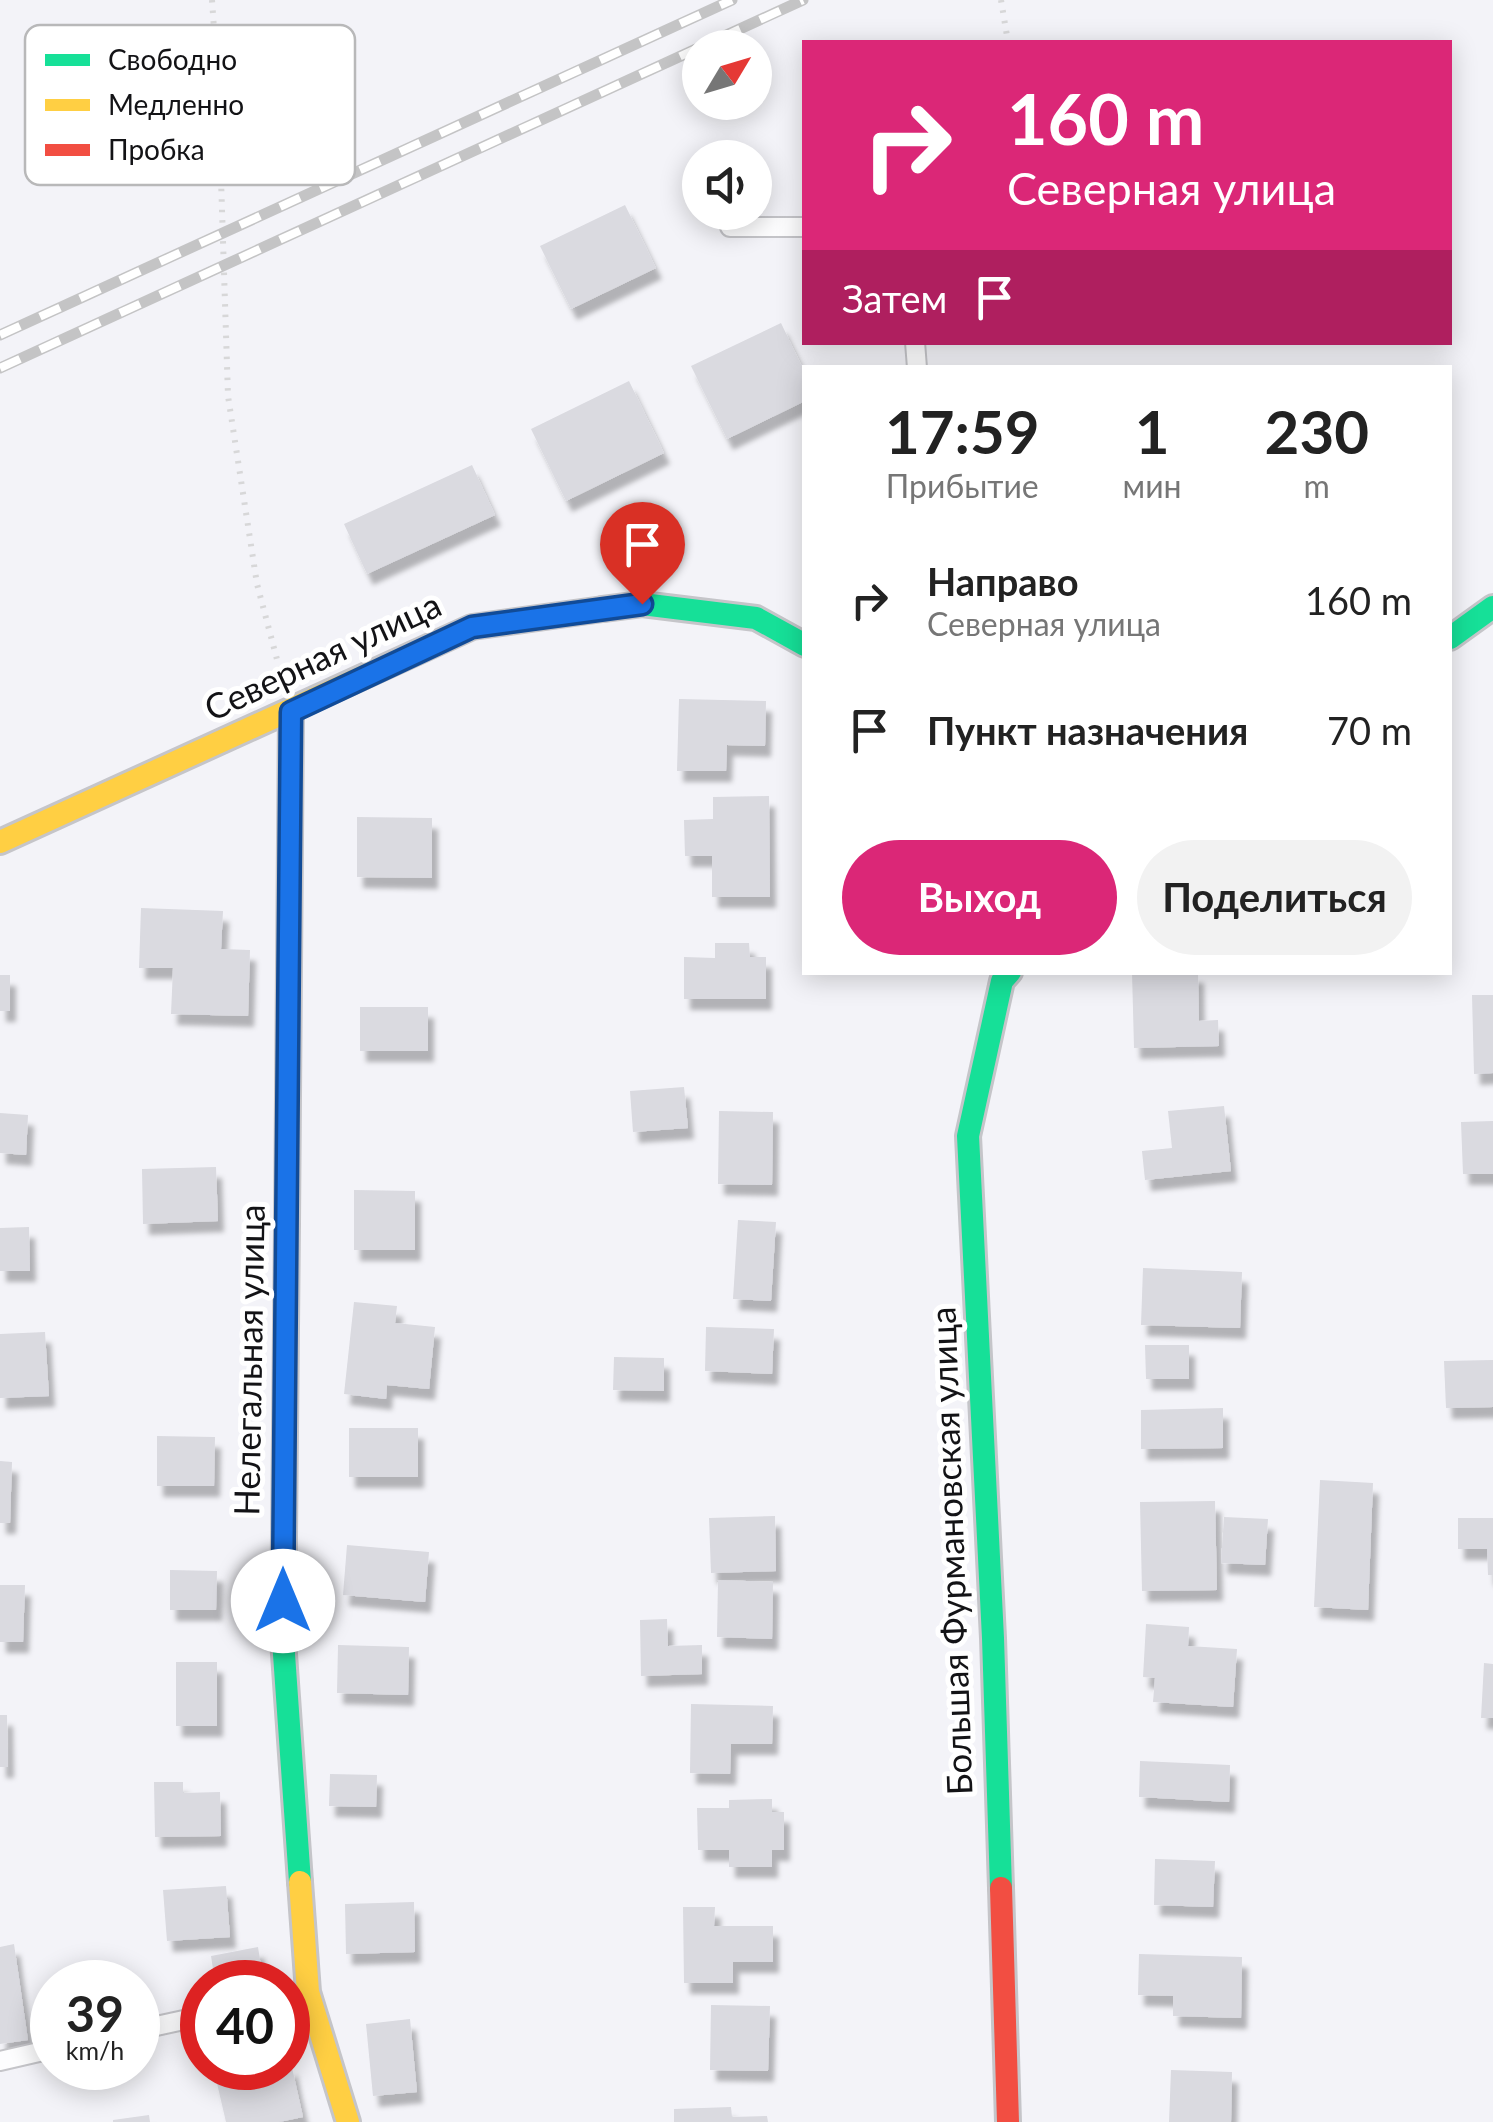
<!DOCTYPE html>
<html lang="ru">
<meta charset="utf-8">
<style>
:root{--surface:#fff;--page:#f2f2f2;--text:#222;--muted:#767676;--accent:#db2777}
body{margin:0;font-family:Lato,sans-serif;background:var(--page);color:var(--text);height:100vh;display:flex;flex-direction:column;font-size:38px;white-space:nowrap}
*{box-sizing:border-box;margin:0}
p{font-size:32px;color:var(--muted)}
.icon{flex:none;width:55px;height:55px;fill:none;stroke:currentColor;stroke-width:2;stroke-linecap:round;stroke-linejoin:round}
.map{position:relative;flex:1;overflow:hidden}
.panel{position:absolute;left:802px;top:365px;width:650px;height:610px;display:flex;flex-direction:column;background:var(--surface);border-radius:0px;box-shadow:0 5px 25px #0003}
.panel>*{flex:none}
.banner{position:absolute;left:802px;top:40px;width:650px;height:305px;border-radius:0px;box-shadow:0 5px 25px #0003;background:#db2777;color:#fff;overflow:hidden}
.needle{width:65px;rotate:52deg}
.buttons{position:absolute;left:682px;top:30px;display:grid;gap:20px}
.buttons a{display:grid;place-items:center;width:90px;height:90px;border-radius:50%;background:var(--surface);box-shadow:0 5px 25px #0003;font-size:50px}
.speed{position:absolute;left:30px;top:1960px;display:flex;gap:20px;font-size:50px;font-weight:700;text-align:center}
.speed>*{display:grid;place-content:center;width:130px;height:130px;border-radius:50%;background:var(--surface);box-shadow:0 5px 25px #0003;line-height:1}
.speed small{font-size:25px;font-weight:400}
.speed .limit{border:15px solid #d22;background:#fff;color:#111}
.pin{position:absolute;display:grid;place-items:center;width:85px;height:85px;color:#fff;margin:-102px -42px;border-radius:50% 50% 50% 0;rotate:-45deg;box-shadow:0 0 10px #0007}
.pin .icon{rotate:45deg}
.me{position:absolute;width:110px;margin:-55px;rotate:0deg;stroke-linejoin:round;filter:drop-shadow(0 0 8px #0008)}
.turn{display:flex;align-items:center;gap:35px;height:210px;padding:0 40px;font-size:45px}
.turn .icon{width:130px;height:130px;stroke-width:2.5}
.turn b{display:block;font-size:70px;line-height:85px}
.then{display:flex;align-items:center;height:95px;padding:0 40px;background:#0003;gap:20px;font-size:38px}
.eta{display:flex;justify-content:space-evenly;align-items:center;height:170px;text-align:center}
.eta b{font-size:60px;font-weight:700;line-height:70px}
.action{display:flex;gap:20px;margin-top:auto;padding:20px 40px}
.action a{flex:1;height:115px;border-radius:60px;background:var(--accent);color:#fff;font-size:40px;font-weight:700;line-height:115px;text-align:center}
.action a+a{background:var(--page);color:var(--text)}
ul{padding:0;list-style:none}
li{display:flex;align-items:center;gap:30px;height:130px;padding:0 40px}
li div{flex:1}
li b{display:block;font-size:38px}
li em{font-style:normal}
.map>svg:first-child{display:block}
.building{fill:#dadae0;filter:url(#shadow)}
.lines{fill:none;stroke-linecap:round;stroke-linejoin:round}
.lane-casing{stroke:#c5c5c9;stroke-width:22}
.fast-casing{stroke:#c5c5c9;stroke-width:28}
.slow-casing{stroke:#c5c5c9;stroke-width:28}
.jam-casing{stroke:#c5c5c9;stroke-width:28}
.path{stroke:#d7d7d8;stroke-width:6;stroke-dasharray:2.5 8;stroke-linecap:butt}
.lane{stroke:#fdfdfe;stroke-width:18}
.fast{stroke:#16e098;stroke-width:22}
.slow{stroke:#ffcf43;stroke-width:22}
.jam{stroke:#f24e42;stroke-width:22}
.rail-casing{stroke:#c4c4c5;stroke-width:11}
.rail{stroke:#fff;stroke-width:8;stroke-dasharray:22;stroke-linecap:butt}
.route-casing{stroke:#114b97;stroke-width:25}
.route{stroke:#1a73e8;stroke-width:18}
.labels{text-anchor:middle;stroke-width:10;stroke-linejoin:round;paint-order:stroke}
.street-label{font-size:35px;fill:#131316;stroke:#fff}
.key{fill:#fff;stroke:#b8b8b9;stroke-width:2.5}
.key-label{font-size:28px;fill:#131316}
</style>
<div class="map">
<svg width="1493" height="2122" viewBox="0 0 1493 2122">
<defs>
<filter id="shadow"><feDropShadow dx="6" dy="11" stdDeviation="2.5" flood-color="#0004"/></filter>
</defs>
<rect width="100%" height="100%" fill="#f3f3f8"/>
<path class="building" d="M625,205L656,268L571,309L540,246Z
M781,323L805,373V401L727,439L691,366Z
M629,381L664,453L566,501L531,429Z
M472,465L495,515L367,574L344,524Z
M679,699L766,701L765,746L727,745L726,771H677Z
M769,796L770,897H712V856H685L684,820L713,819V797Z
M357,817L432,818V878L357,877Z
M141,908L223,911L221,949L250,950L248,1016L171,1014L173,968H139Z
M715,943H749L750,957H766V999H684V957L715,958Z
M1132,972H1198L1199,1021L1218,1020L1219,1046L1134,1048Z
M0,975H10V1011H0Z
M1472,995H1493V1073L1474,1074Z
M360,1007H428V1051H360Z
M684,1087L688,1128L633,1132L630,1091Z
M1224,1106L1231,1171L1145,1180L1142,1151L1172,1148L1168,1111Z
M719,1111L773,1112L772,1185L718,1184Z
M0,1113L28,1115L26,1155L0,1153Z
M1493,1121V1174H1463L1461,1122Z
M216,1167L218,1221L143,1224L142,1169Z
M354,1190L415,1191V1250H354Z
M738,1220L776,1222L771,1301L733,1299Z
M29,1227L30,1271H0V1228Z
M1143,1268L1242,1272L1240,1328L1141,1325Z
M354,1302L397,1306L395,1323L435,1327L429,1389L387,1385L386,1399L344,1394Z
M706,1327L774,1329L772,1374L705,1371Z
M45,1332L49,1396L0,1398V1334Z
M1145,1345H1189V1379H1146Z
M614,1357L664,1358V1391L613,1390Z
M1493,1360V1407L1446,1408L1444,1361Z
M1223,1408V1448L1141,1449V1410Z
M349,1428H418V1477H349Z
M157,1436L215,1437L214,1486H157Z
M0,1461L12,1462L10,1523H0Z
M1320,1480L1373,1483L1368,1610L1314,1607Z
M1215,1501L1217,1590L1142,1591L1140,1502Z
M775,1516L776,1571L711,1573L709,1518Z
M1224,1517L1268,1519L1265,1565L1221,1563Z
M1458,1518H1493V1575H1488L1487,1549H1458Z
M347,1545L429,1552L425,1602L343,1595Z
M170,1570L217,1571L216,1610H170Z
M718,1580L773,1582L772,1639L717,1637Z
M0,1585H25L23,1642H0Z
M667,1619L668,1646L702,1645V1674L641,1676L640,1620Z
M1146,1624L1189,1627L1188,1646L1237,1649L1233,1707L1153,1702L1155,1678L1143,1677Z
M338,1645L409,1647L408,1695L337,1693Z
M176,1662H217V1726H176Z
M1484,1663L1493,1664V1718H1481Z
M691,1704L773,1706L772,1744H731L730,1774L690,1773Z
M0,1715H7L8,1767H0Z
M1140,1761L1230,1765L1229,1802L1139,1797Z
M330,1774L377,1775L376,1807L329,1806Z
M154,1782H183V1793L220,1792L221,1836L155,1837Z
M772,1799V1812H784V1850H772V1867H729V1850H698L697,1808H729V1800Z
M1155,1859L1215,1861L1213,1907L1154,1905Z
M226,1886L230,1937L167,1941L163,1890Z
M414,1902L415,1952L346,1954L345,1904Z
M683,1907H715L714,1926H773V1962H733V1983H684Z
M14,1944L28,2040L0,2044V1947Z
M258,1947L263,1979L215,1982L211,1956Z
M1139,1954L1242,1957L1241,2018L1173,2016V1996L1138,1995Z
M711,2005L770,2006L768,2071L710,2070Z
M410,2019L417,2092L373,2096L366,2024Z
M291,2063L303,2117L279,2122H226L216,2079L272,2068H288Z
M1171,2070L1232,2072L1231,2122H1169Z
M731,2107L732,2117L767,2116L768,2122H674V2109Z
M149,2115L150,2122H113V2120Z"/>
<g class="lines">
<defs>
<path id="lane" d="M730,227H805
M915,342L917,368
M138,2030L202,2016
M0,2061L52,2049"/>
<path id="fast" d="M603,609L642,604L756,618L805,645
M1450,638L1493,607
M287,1223L283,1640L300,1882
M1001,1888L993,1638L968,1136L1002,981L1010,972"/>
<path id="slow" d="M0,842L472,627L603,609
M300,1882L308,1992L348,2122"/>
<path id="jam" d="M287,1223L291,712
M1001,1888L1008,2122"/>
</defs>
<use href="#lane" class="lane-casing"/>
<use href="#fast" class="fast-casing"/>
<use href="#slow" class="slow-casing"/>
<use href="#jam" class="jam-casing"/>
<path class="path" d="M212,0L218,86L228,396L257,584L279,667
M1001,0L1008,42"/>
<use href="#lane" class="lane"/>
<use href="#fast" class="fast"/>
<use href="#slow" class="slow"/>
<use href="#jam" class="jam"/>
<defs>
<path id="rail" d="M0,335L732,0
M0,368L803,0"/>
</defs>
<use href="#rail" class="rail-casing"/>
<use href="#rail" class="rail"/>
</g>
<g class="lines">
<defs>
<path id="route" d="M283,1601L291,712L472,627L642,604"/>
</defs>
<use href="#route" class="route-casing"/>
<use href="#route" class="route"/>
</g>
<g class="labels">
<g class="street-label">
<text transform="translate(323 657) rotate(-25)" y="12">Северная улица</text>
<text transform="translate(250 1360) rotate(-89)" y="12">Нелегальная улица</text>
<text transform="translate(952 1551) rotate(-92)" y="12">Большая Фурмановская улица</text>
</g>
</g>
<rect x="25" y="25" width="330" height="160" rx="15" class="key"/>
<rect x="45" y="54" width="45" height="12" fill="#16e098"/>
<rect x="45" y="99" width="45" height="12" fill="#ffcf43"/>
<rect x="45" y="144" width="45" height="12" fill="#f24e42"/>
<g class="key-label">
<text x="108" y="70">Свободно</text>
<text x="108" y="115">Медленно</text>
<text x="108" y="160">Пробка</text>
</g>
</svg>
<div class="buttons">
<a><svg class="needle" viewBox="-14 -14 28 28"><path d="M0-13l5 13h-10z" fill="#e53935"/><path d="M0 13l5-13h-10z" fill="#767676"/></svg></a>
<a><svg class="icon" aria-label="sound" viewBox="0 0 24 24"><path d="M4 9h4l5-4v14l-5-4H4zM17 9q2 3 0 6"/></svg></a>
</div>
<div class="speed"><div>39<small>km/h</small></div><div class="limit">40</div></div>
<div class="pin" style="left:642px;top:604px;background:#d93025"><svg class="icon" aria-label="arrive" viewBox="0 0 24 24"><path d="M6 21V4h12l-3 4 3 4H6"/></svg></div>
<svg class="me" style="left:283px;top:1601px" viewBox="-20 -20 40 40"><circle r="19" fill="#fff"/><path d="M0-13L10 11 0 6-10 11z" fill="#1a73e8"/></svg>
<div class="banner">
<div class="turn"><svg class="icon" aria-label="right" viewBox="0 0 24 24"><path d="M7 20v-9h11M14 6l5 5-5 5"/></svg><div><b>160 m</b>Северная улица</div></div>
<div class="then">Затем<svg class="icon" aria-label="arrive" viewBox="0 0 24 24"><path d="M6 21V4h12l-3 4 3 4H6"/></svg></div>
</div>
<section class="panel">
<div class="eta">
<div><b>17:59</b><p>Прибытие</p></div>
<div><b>1</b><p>мин</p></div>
<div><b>230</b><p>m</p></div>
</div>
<ul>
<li><svg class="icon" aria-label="right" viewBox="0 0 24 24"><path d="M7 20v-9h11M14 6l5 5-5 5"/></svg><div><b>Направо</b><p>Северная улица</p></div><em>160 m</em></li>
<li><svg class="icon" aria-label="arrive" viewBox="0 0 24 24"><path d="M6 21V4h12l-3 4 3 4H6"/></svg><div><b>Пункт назначения</b></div><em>70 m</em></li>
</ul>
<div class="action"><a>Выход</a><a>Поделиться</a></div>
</section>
</div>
